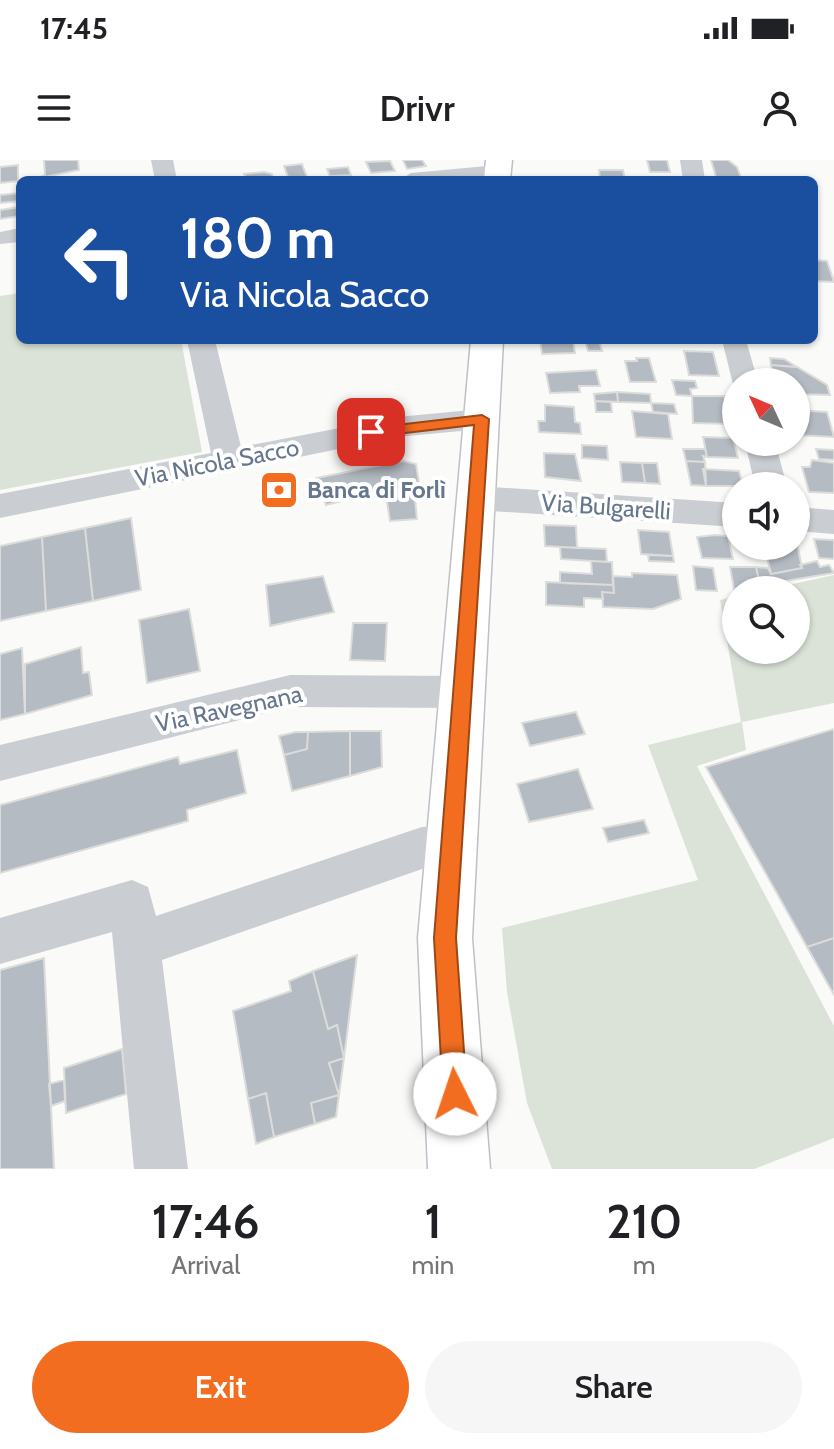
<!DOCTYPE html>
<meta charset="utf-8">
<style>
:root{--surface:#fff;--page:#f6f6f6;--text:#202124;--muted:#757577;--accent:#f26d20}
body{margin:0;font-family:Cabin,sans-serif;background:var(--page);color:var(--text);height:100vh;display:flex;flex-direction:column;font-size:30px;white-space:nowrap}
*{box-sizing:border-box;margin:0}
p{font-size:26px;color:var(--muted)}
.icon{flex:none;width:44px;height:44px;fill:none;stroke:currentColor;stroke-width:2;stroke-linecap:round;stroke-linejoin:round}
.map{position:relative;height:1009px;overflow:hidden}
.drawer{display:flex;flex-direction:column;background:var(--surface);flex:1}
.drawer>*{flex:none}
.hud{position:absolute;left:16px;top:16px;width:802px;height:168px;border-radius:12px;box-shadow:0 2px 6px #0004;background:#1a4fa0;color:#fff;overflow:hidden}
.needle{width:52px;rotate:314deg}
.tools{position:absolute;left:722px;top:208px;display:grid;gap:16px}
.tools a{display:grid;place-items:center;width:88px;height:88px;border-radius:50%;background:var(--surface);box-shadow:0 2px 6px #0004;font-size:40px}
.pin{position:absolute;display:grid;place-items:center;width:68px;height:68px;color:#fff;margin:-34px;border-radius:16px;box-shadow:0 4px 12px #0006}
.me{position:absolute;width:88px;margin:-44px;rotate:356deg;stroke-linejoin:round;filter:drop-shadow(0 0 6px #0008)}
.turn{display:flex;align-items:center;gap:28px;height:168px;padding:0 32px;font-size:36px}
.turn .icon{width:104px;height:104px;stroke-width:2.5}
.turn b{display:block;font-size:56px;line-height:68px}
.eta{display:flex;justify-content:space-evenly;align-items:center;height:136px;text-align:center}
.eta b{font-size:48px;font-weight:600;line-height:56px}
.primary-button{display:flex;gap:16px;margin-top:auto;padding:16px 32px}
.primary-button a{flex:1;height:92px;border-radius:48px;background:var(--accent);color:#fff;font-size:32px;font-weight:600;line-height:92px;text-align:center}
.primary-button a+a{background:var(--page);color:var(--text)}
.status{display:flex;justify-content:space-between;align-items:center;height:56px;padding:0 40px;background:var(--surface);direction:ltr}
.status svg{height:22px;fill:currentColor}
header{display:flex;justify-content:space-between;align-items:center;height:104px;padding:0 32px;background:var(--surface);font-size:36px;font-weight:600}
.map>svg:first-child{display:block}
.green{fill:#dbe3d8}
.building{fill:#b5bbc3;stroke:#dcdcda;stroke-width:2}
.lines{fill:none;stroke-linecap:round;stroke-linejoin:round}
.major-casing{stroke:#bdc0c5;stroke-width:3}
.minor{fill:#cacdd2;fill-rule:evenodd}
.major{fill:#fff;fill-rule:evenodd}
.route{fill:#f26d20;stroke:#9d4715;stroke-width:2}
.labels{text-anchor:middle;stroke-width:8;stroke-linejoin:round;paint-order:stroke}
.street-label{font-size:24px;fill:#66768c;stroke:#fff}
.poi-label{font-size:24px;font-weight:bold;fill:#66768c;stroke:#fff;text-anchor:start}
</style>
<div class="status"><b>17:45</b><svg viewBox="0 0 49 12"><path d="M0 12V9h3v3zM5 12V6h3v6zM10 12V3h3v9zM15 12V0h3v12zM26 1h20v11H26zM47 4h2v5h-2z"/></svg></div>
<header><svg class="icon" aria-label="menu" viewBox="0 0 24 24"><path d="M4 6h16M4 12h16M4 18h16"/></svg>Drivr<svg class="icon" aria-label="person" viewBox="0 0 24 24"><circle cx="12" cy="8" r="4"/><path d="M4 21q1-7 8-7t8 7"/></svg></header>
<div class="map">
<svg width="834" height="1009" viewBox="0 0 834 1009">
<rect width="100%" height="100%" fill="#fafaf8"/>
<path class="green" d="M20,133V180H181L202,292L0,330V136Z
M834,415V543L742,562L746,590L697,606L834,866V978L754,1009H552L527,943L507,832L502,768L698,720L648,585L741,562L720,440L736,436V490H796V430H765Z"/>
<path class="building" d="M44,0H78L79,10L39,18L45,15Z
M403,0H422L426,6L407,9Z
M647,0H667L670,12H650Z
M711,0H728L737,7L741,18L716,17Z
M390,1L395,11L371,13L366,2Z
M302,4L308,20H289L284,6Z
M18,5V21L0,23V7Z
M348,7L351,15L330,16L327,9Z
M599,10H623L625,20H600Z
M264,12L272,14L274,20H248L244,14Z
M19,33L20,41L0,43V35Z
M20,47V56L0,59V50Z
M814,100L827,101L834,122L814,121Z
M540,180H573L575,193L542,194Z
M585,180H599L602,191H588Z
M684,191L713,192L719,216L689,215Z
M636,198H649L656,222H630L625,201H637Z
M770,198L784,199L797,207L771,205Z
M771,205L797,207L827,225L830,235L796,234V222H776Z
M596,210L600,226H579L580,232L550,233L546,213Z
M672,220L695,221L697,228L690,229L692,236L676,235Z
M617,232L650,234L651,243L618,242Z
M617,232L618,242L595,241L594,234Z
M692,236H724L731,264L693,263Z
M595,241L611,242L612,252H596Z
M651,243L674,244L677,254L653,252Z
M545,245L574,247L575,262L580,263L581,274L539,272L538,261H545Z
M796,250L827,252L834,277L796,275Z
M632,251L668,254L672,279L636,277Z
M703,277L733,278L738,298L707,297Z
M582,285L607,286L608,300L582,298Z
M683,289H705L707,297L703,296L705,302L686,301Z
M816,289L834,290V300L819,299Z
M544,293L575,294L581,321L545,317Z
M812,300L834,303V333L809,332L802,307H810Z
M403,301L416,304L420,329L414,330L417,359L390,361L385,330L326,345L316,318Z
M686,301L705,302L706,326L691,325Z
M620,302L642,303L645,323L622,322Z
M642,303H657L660,324L645,323Z
M703,309L739,311L743,326H706Z
M131,358L141,430L93,441L85,368Z
M544,365L576,366L577,388L545,386Z
M85,368L93,441L46,451L42,377Z
M638,370L669,372L673,396L641,394Z
M715,375L728,376L733,399L702,398L697,377Z
M42,377L46,451L0,461V386Z
M796,378L802,408L771,414L764,386H796Z
M814,379L834,380V399L819,398Z
M560,387L606,389L607,402L561,399Z
M648,395L673,396L674,402L649,401Z
M591,401L612,402L613,425L560,423V412L592,414Z
M817,401L820,407L829,405L834,413L760,425L756,407L768,408L771,414L802,408L800,405Z
M693,406L713,408L717,431L696,430Z
M730,407H756L760,425L734,429Z
M632,413L677,415L681,439L653,449L603,447L602,432L614,433L613,416L632,417Z
M323,416L334,452L270,466L266,425Z
M546,422L613,425L614,433L602,432L603,439L584,438V447L546,445Z
M189,449L200,511L147,523L139,460Z
M353,463H387L385,501L350,500Z
M81,487L83,513L89,512L92,535L25,554V504Z
M22,488L25,554L0,560V494Z
M576,552L585,574L530,586L522,563Z
M834,569V778L807,787L706,607Z
M350,571H381L382,607L350,616Z
M350,571V616L292,631L284,595L307,589L308,572Z
M296,572H308L307,589L284,595L279,576Z
M237,590L246,633L187,650L188,661L0,713V645L178,597L180,604Z
M578,609L593,649L529,662L517,624Z
M644,660L649,673L608,682L603,668Z
M834,778V835L807,787Z
M357,795L344,898L337,865L328,869L313,811Z
M44,798L54,1009H0V810Z
M313,811L328,869L337,865L344,898L329,903L339,935L311,943L315,964L274,977L266,933L248,939L233,851L291,831L289,821Z
M122,889L126,934L66,953L64,908Z
M344,898L339,935L329,903Z
M64,920L65,941L51,946L49,924Z
M266,933L274,977L256,984L248,939Z
M339,935L336,957L315,964L311,943Z"/>
<g class="lines">
<defs>
<path id="major" d="M486,0H512L510,20H484Z
M471,180H503L472,778L490,1009H428L418,778Z"/>
</defs>
<use href="#major" class="major-casing"/>
<path class="minor" d="M151,0H173L177,20H155Z
M680,0H702L705,20H683Z
M498,5L506,7L509,12L506,17L400,20L411,13Z
M20,68V82L0,84V72Z
M187,180H215L241,287L397,257L482,249L493,252L497,259L493,266L482,269L397,277L0,358V334L211,293Z
M722,180H746L758,222H736L734,228Z
M745,282H775L787,326H755Z
M476,326L736,343V367L476,350L464,346L460,338L464,330Z
M796,347L834,350V374L796,371Z
M290,515L463,516L477,520L482,532L477,544L463,548L290,547L0,621V585Z
M452,666L467,672L474,687L467,702L452,708L422,709L162,800L188,1009H134L112,772L0,804V758L132,720L148,727L156,756L422,667Z"/>
<use href="#major" class="major"/>
</g>
<path class="route" d="M482,255L489,259L456,778L467,934L464,943L455,947L446,943L443,934L434,778L474,265L371,277L364,272L371,268Z"/>
<defs>
<symbol id="bank-square" viewBox="-11 -11 22 22"><rect x="-9" y="-9" width="18" height="18" rx="4" fill="#f26d20" stroke="#fff"/><path d="M-6-4H6V4H-6ZM0-2.3a2.3 2.3 0 1 0 0 4.6a2.3 2.3 0 1 0 0-4.6Z" fill="#fff"/></symbol>
</defs>
<g fill-rule="evenodd">
<use href="#bank-square" x="257" y="308" width="44" height="44"/>
</g>
<g class="labels">
<g class="street-label">
<text transform="translate(217 303) rotate(-11)" y="8">Via Nicola Sacco</text>
<text transform="translate(606 347) rotate(4)" y="8">Via Bulgarelli</text>
<text transform="translate(229 549) rotate(-12)" y="8">Via Ravegnana</text>
</g>
<g class="poi-label">
<text x="307" y="338">Banca di Forlì</text>
</g>
</g>
</svg>
<div class="tools">
<a><svg class="needle" viewBox="-14 -14 28 28"><path d="M0-13l5 13h-10z" fill="#e53935"/><path d="M0 13l5-13h-10z" fill="#757577"/></svg></a>
<a><svg class="icon" aria-label="sound" viewBox="0 0 24 24"><path d="M4 9h4l5-4v14l-5-4H4zM17 9q2 3 0 6"/></svg></a>
<a><svg class="icon" aria-label="search" viewBox="0 0 24 24"><circle cx="10" cy="10" r="6"/><path d="M15 15l6 6"/></svg></a>
</div>
<div class="pin" style="left:371px;top:272px;background:#d93025"><svg class="icon" aria-label="arrive" viewBox="0 0 24 24"><path d="M6 21V4h12l-3 4 3 4H6"/></svg></div>
<svg class="me" style="left:455px;top:934px" viewBox="-20 -20 40 40"><circle r="19" fill="#fff"/><path d="M0-13L10 11 0 6-10 11z" fill="#f26d20"/></svg>
<div class="hud">
<div class="turn"><svg class="icon" aria-label="left" viewBox="0 0 24 24"><path d="M17 20v-9H6M10 6l-5 5 5 5"/></svg><div><b>180 m</b>Via Nicola Sacco</div></div>
</div>
</div>
<section class="drawer">
<div class="eta">
<div><b>17:46</b><p>Arrival</p></div>
<div><b>1</b><p>min</p></div>
<div><b>210</b><p>m</p></div>
</div>
<div class="primary-button"><a>Exit</a><a>Share</a></div>
</section>
